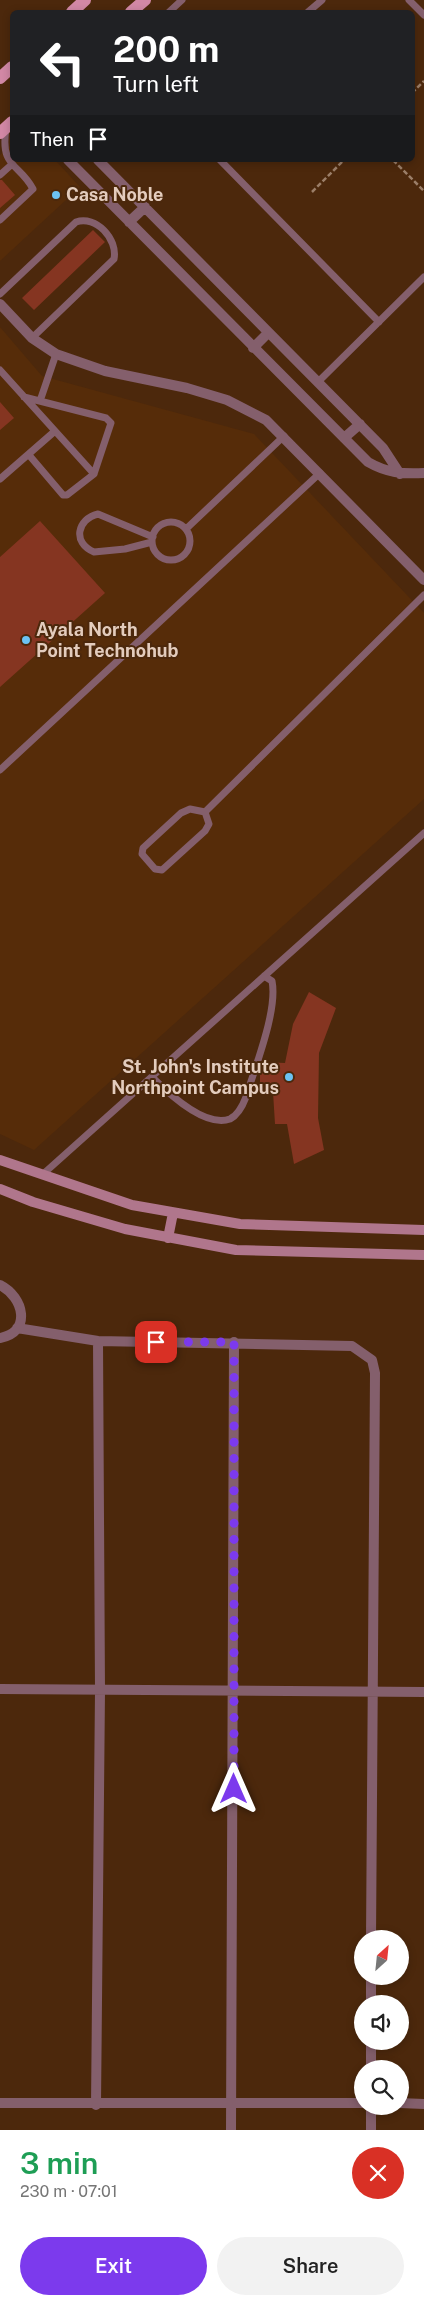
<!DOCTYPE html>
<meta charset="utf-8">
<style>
:root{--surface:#fff;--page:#f2f2f2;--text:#222;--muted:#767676;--accent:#7c3aed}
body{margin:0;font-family:"Public Sans",sans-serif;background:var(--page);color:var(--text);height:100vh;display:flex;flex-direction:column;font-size:19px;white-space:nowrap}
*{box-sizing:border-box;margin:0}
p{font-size:16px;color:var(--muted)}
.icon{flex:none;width:28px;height:28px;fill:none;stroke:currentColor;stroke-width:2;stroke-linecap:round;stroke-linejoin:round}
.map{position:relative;height:2130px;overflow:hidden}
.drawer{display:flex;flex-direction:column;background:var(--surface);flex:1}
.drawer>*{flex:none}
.top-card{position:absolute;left:10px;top:10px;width:405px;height:152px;border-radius:8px;box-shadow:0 2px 8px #0003;background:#202124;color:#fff;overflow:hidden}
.needle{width:32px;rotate:27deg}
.fabs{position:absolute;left:354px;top:1930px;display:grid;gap:10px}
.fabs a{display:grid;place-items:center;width:55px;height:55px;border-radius:50%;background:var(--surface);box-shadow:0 2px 8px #0003;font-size:25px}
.pin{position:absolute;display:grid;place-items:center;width:42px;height:42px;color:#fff;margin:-21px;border-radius:10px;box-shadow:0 2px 8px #0006}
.me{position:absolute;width:55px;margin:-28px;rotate:0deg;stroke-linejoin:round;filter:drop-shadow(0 0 4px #0008)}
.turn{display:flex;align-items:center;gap:18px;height:105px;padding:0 20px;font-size:22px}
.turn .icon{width:65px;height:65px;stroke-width:2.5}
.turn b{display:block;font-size:35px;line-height:42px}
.then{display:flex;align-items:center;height:48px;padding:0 20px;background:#0003;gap:10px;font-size:19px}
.round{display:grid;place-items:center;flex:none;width:52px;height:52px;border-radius:26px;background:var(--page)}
.overview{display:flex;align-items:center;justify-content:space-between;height:85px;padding:0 20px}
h1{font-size:30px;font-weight:600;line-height:38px;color:#1e9e55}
.button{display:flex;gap:10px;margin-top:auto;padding:10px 20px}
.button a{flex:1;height:58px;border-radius:30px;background:var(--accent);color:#fff;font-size:20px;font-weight:600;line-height:58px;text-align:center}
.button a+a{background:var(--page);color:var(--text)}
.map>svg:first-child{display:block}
.built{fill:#562c09}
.building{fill:#853521}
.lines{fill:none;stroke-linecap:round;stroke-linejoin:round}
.path{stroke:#9b7e68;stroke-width:2.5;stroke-dasharray:5 2.5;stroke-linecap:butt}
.lane{stroke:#845f6c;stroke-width:7}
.street{stroke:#845f6c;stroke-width:10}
.secondary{stroke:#b0768c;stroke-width:10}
.primary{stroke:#d288a5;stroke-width:12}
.route{stroke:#7c3aed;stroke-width:9;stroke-dasharray:0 16.2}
.poi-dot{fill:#6cc2f3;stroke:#4c280c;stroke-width:2}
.labels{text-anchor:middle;stroke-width:4;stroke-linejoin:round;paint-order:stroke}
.poi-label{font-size:18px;font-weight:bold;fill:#e3ccbd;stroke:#4c280c;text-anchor:start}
</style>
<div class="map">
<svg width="424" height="2130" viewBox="0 0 424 2130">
<rect width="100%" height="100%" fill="#4c280c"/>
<path class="built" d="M12,144V160H55L80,187L0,261V155Z
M0,327L42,376L254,434L424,613V799L34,1150L0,1134Z"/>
<path class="building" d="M0,180H2L15,195L0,208Z
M93,230L105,242L34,310L22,298Z
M0,402L14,418L0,430Z
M40,521L105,593L0,687V557Z
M309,992L336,1008L319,1053L318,1118L324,1150L294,1164L287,1124H275L273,1092H260V1070L263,1062L285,1063L293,1024Z"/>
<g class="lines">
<path class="path" d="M412,93L424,81
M393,160L424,191
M312,192L344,160"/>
<path class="lane" d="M409,0L424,15
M169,12L182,0
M308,12L322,0
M220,160L379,322
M0,175L10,166
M0,220L33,189C19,163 0,168 6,129
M0,294L76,222C96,215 118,239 114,259L32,338
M0,370L94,474
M318,382L424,277
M24,397L106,418L111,423L94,474L67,495H63L29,455
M40,401L56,354
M0,479L55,431
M152 541a19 19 0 1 1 38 0a19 19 0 1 1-38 0Z
M186,529L284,436
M152,542L125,549L94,552C72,543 77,519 98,514L153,537
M0,770L320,473
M190,809L205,812L209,824L205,831L162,870L155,869L142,854L143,848L181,813Z
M205,812L424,595
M152,1077C168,1093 205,1128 230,1119C238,1115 243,1105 246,1097C255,1067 278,1010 272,981L264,976
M42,1175L424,833"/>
<path class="street" d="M68,160L368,462C387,473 402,474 424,473
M98,160L383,448L400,474
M129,222L145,207
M0,304L32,338L56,354L105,371L187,388L227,400L266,420L424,580
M253,348L268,333
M344,438L360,424
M0,1285C24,1297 32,1332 0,1338
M17,1328L98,1341L352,1346L372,1360L375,1373L371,1939
M0,1689L424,1692
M371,2004V1976
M371,2069V2041
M0,2103H362
M400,2103L424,2104
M96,2105L100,1691L98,1341
M371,2106V2130
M231,2130L234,1342"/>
<path class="secondary" d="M0,1160L132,1205L240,1224L424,1230
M0,1189L33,1202L125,1229L236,1250L424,1255
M168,1238L173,1213"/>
<path class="primary" d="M72,12L85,0
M131,12L145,0
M0,78L12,67
M0,133L12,122"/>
</g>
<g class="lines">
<path class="route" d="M156,1342H234V1789"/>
</g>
<g class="poi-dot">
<circle cx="56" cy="195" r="5"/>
<circle cx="26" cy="640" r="5"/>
<circle cx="289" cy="1077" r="5"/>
</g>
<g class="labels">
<g class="poi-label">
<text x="66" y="201">Casa Noble</text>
<text x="36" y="636">Ayala North<tspan x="36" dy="21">Point Technohub</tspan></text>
<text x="279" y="1073" text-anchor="end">St. John's Institute<tspan x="279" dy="21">Northpoint Campus</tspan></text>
</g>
</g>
</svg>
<div class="fabs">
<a><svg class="needle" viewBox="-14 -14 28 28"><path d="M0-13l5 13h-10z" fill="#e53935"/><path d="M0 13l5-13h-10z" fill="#767676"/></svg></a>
<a><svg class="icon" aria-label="sound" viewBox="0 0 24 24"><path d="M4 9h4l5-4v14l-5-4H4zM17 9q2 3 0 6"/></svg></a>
<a><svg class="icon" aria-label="search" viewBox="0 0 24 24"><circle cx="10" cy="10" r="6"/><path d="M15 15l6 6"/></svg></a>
</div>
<div class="pin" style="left:156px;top:1342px;background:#d93025"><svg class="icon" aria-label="arrive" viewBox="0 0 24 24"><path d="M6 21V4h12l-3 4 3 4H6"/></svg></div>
<svg class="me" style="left:234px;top:1789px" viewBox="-20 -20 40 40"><path d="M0-17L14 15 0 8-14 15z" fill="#7c3aed" stroke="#fff" stroke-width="4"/></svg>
<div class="top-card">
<div class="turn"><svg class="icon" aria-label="left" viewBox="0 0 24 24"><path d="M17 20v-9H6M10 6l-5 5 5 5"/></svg><div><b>200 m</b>Turn left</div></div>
<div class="then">Then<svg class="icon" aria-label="arrive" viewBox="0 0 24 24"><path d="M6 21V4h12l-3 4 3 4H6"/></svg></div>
</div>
</div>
<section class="drawer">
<div class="overview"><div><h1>3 min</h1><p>230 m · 07:01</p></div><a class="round" style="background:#d93025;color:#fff"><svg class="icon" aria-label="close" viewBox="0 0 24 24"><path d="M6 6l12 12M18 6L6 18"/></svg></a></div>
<div class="button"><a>Exit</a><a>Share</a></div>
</section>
